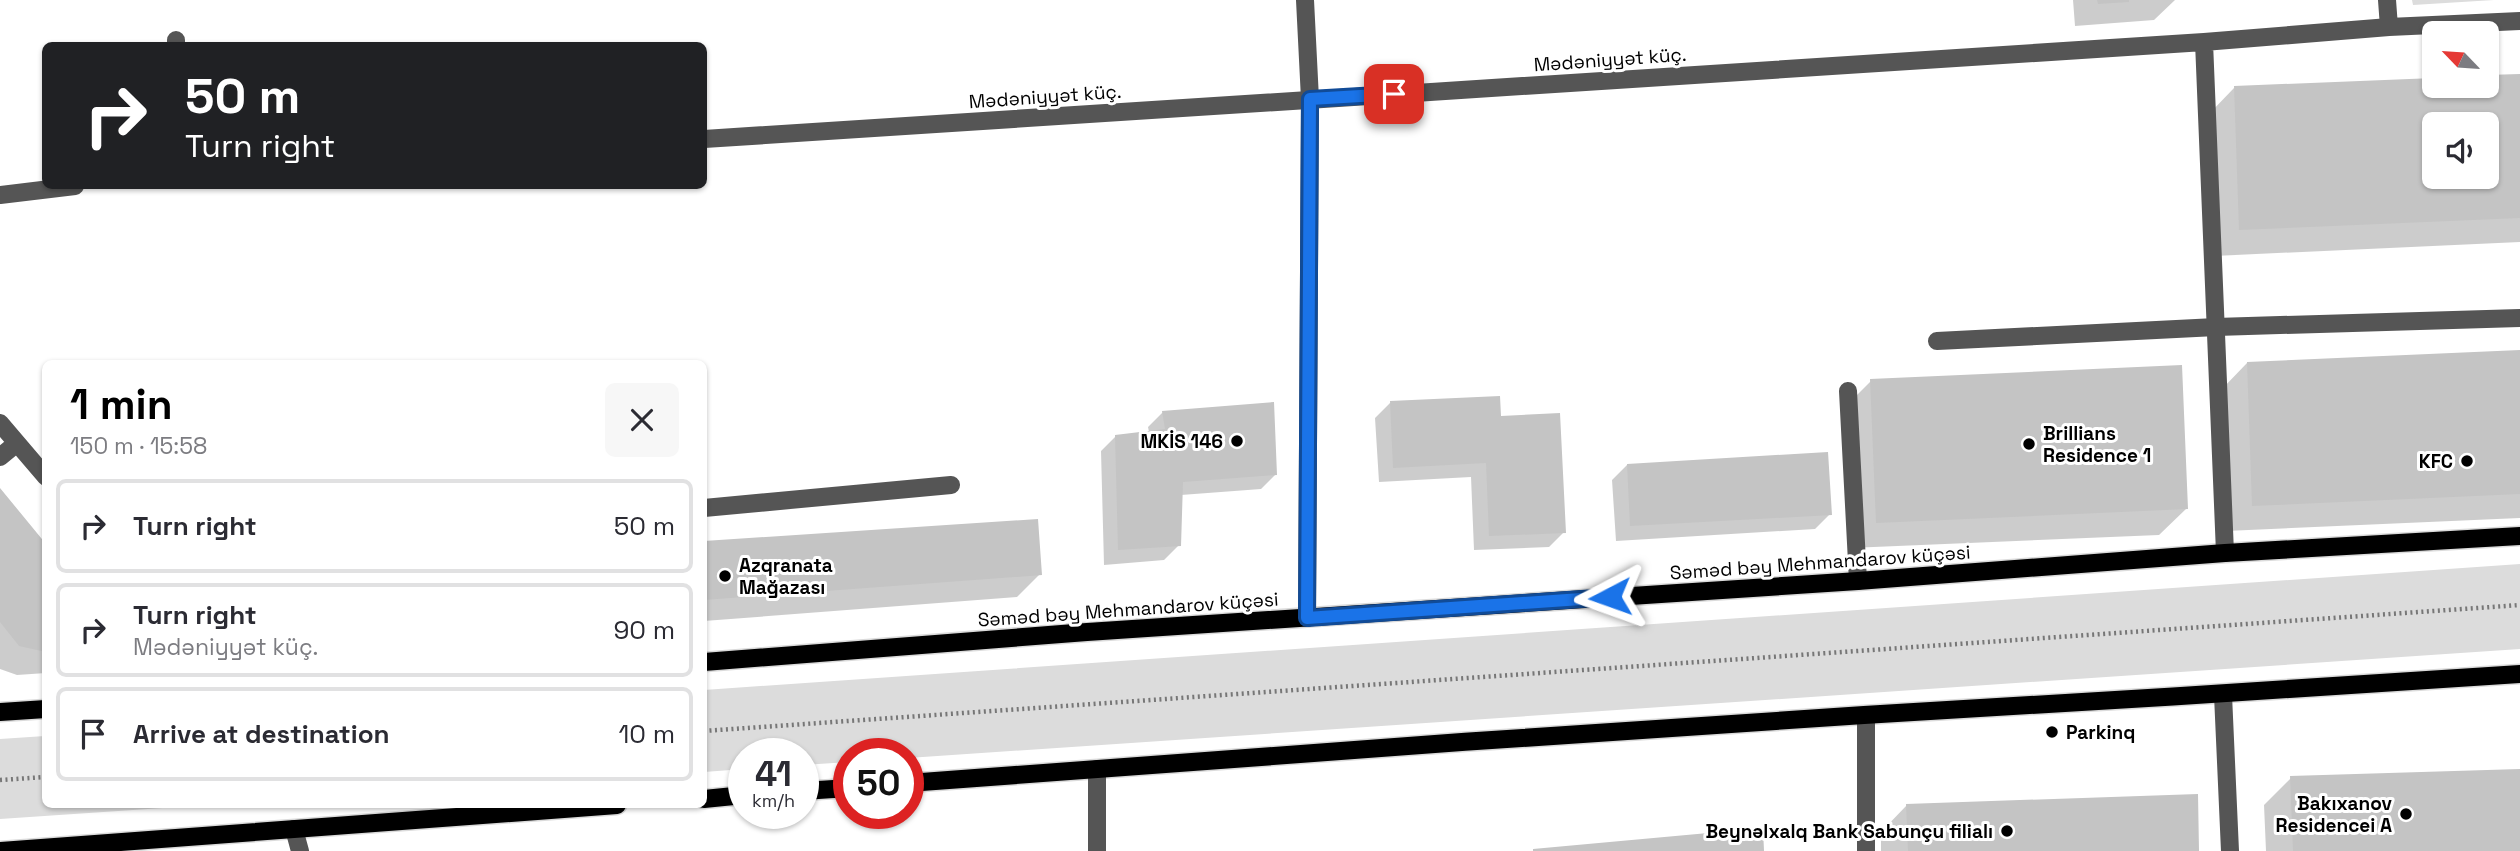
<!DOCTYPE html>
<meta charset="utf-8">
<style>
:root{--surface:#fff;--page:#f7f7f7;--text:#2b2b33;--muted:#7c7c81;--line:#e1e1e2;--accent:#000}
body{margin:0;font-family:"Space Grotesk",sans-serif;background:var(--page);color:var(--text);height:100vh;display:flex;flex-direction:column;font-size:26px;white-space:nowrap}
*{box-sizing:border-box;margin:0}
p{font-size:23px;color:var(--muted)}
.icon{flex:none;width:38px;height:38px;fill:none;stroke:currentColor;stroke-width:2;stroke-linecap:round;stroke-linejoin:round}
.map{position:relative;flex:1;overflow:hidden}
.panel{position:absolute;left:42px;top:360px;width:665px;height:448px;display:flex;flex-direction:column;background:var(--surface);border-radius:10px;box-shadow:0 2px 5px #0004}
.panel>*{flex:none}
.guide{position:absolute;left:42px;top:42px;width:665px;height:147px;border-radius:10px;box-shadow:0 2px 5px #0004;background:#202124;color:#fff;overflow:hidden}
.needle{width:46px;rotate:295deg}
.tools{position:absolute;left:2422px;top:21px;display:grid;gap:14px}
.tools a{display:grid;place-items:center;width:77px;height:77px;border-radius:10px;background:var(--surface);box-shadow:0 2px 5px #0004;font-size:35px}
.speed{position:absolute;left:728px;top:738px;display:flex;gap:14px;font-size:35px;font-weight:700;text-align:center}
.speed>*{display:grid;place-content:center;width:91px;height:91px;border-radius:50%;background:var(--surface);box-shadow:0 2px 5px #0004;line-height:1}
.speed small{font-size:18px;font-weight:400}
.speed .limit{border:10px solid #d22;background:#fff;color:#111}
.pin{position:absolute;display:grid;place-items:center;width:60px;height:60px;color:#fff;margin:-30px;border-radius:14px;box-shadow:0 4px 10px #0006}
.me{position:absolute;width:77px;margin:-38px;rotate:266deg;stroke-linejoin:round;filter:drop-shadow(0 0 5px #0008)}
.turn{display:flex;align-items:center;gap:24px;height:147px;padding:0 28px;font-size:32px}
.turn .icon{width:91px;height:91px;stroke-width:2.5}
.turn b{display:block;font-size:49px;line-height:60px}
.round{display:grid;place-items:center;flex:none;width:74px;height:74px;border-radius:10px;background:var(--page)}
.overview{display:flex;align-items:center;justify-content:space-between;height:119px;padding:0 28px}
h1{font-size:42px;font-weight:800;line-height:52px;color:var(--accent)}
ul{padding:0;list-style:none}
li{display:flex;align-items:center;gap:21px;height:94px;margin:0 14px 10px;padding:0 14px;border:4px solid var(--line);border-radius:10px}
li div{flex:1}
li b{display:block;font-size:26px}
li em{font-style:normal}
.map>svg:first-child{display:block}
.green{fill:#dcdcdc}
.shadow{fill:#0003;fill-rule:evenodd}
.building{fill:#c4c4c4;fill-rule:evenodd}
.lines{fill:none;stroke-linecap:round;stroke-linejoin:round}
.major-casing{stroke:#dbdbdb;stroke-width:21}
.path{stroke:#777;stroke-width:4.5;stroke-dasharray:2 3.5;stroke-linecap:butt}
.minor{stroke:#555;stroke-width:18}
.major{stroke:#000;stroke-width:18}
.route-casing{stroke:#114b97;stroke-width:18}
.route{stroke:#1a73e8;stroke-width:12}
.poi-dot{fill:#000;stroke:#fff;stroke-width:2.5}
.labels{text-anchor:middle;stroke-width:6;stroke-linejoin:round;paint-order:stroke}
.street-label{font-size:19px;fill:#000;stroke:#fff}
.poi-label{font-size:19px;font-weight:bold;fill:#000;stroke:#fff;text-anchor:end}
</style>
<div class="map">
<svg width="2520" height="851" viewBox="0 0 2520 851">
<rect width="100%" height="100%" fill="#fff"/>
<path class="green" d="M2412,0H2494L2413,5Z
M2520,564V649L908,758V754H849V762L803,765V754H744V769L704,772V690Z
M45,736L46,805H207L0,819V739Z"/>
<path class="shadow" d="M2073,0H2175L2154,20L2075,26Z
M2520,76V242L2214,256L2208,115L2234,88L2434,79V86H2487V77ZM2434,124H2487V177H2434Z
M2520,351V518L2226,531L2221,390L2247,363Z
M1871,381L2186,509L2159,535L1850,548L1845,407Z
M1390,403L1499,418L1564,532L1549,547L1474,550L1471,477L1379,482L1375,418Z
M1163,412L1276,474L1261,489L1181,495L1179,545L1164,560L1104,565L1101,451L1116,436L1149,432L1148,427Z
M1627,465L1830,514L1815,529L1616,541L1612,480Z
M0,492L46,547V673L17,675L0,669Z
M1036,520L1040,574L1017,597L704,621V543Z
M2520,770V851H2266L2264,805L2291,778Z
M1907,805L2198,851H1881V832Z"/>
<path class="building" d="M2097,0H2129V2L2098,4Z
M2520,74V218L2239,230L2234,86L2434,78V86H2487V75ZM2434,124H2487V177H2434Z
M2520,350V494L2252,506L2247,362Z
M2182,365L2188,509L1876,523L1870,379Z
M1500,396L1501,416L1560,413L1566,533L1489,536L1486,463L1393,468L1390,401Z
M1274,402L1277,475L1183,482L1181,546L1118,550L1115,435L1165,429L1162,411Z
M1828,452L1832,515L1630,526L1627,464Z
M0,488L46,544V652L19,646L0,622Z
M1038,519L1042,575L704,600V541Z
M2520,769V851H2293L2290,776Z
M2198,794L2199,851H1908L1906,804Z
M1763,828L1764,851H1533V849Z"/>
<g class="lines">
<defs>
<path id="major" d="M704,662L1087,632L1858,581L2225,553L2520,536
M0,712L46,709
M908,783C1227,759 1545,735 1864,715C2083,702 2301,689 2520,674
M803,791L849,788
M704,799L744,795
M0,851L617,805"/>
</defs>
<use href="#major" class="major-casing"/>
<path class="path" d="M704,731L2520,605
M0,780L46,777"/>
<path class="minor" d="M1305,0L1310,99L1307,618
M2387,0L2389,27
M176,40V46
M2204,42L2225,553
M704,139L2204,42L2389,27L2520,21
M0,195L75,186
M1937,341L2216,327L2520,318
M1848,391L1858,581
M0,423L46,477
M0,457L17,443
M704,508L951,485
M2223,695L2230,851
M1866,715V851
M294,829L300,851
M1097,851V769"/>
<use href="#major" class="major"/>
</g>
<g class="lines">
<defs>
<path id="route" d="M1394,94L1310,99L1307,618L1610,597"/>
</defs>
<use href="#route" class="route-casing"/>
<use href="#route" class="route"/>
</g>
<g class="poi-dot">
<circle cx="1237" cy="441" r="7"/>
<circle cx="2029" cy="444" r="7"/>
<circle cx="2467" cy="461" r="7"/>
<circle cx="725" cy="576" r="7"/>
<circle cx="2052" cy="732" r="7"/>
<circle cx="2406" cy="814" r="7"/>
<circle cx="2007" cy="831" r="7"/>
</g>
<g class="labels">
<g class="street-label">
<text transform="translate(1610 59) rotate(-4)" y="7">Mədəniyyət küç.</text>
<text transform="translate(1045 96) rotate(-4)" y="7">Mədəniyyət küç.</text>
<text transform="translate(1820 562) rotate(-4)" y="7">Səməd bəy Mehmandarov küçəsi</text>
<text transform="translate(1128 609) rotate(-4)" y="7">Səməd bəy Mehmandarov küçəsi</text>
</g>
<g class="poi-label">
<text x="2043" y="440" text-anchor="start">Brillians<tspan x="2043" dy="22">Residence 1</tspan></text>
<text x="1223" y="448">MKİS 146</text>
<text x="2453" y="468">KFC</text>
<text x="739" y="572" text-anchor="start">Azqranata<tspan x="739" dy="22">Mağazası</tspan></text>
<text x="2066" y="739" text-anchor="start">Parkinq</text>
<text x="2392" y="810">Bakıxanov<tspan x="2392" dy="22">Residencei A</tspan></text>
<text x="1993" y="838">Beynəlxalq Bank Sabunçu filialı</text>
</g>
</g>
</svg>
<div class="tools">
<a><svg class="needle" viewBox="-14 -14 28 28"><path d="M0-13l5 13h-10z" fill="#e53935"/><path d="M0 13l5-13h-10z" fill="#7c7c81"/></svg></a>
<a><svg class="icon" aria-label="sound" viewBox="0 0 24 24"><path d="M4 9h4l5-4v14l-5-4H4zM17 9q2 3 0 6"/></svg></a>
</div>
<div class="speed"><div>41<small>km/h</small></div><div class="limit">50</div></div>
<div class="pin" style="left:1394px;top:94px;background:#d93025"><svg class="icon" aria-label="arrive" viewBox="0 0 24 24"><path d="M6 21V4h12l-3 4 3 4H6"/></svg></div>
<svg class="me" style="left:1610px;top:597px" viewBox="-20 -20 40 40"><path d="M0-17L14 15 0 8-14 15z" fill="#1a73e8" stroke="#fff" stroke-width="4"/></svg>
<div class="guide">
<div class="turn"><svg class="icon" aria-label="right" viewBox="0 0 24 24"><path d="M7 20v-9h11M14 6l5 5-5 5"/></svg><div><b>50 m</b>Turn right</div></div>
</div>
<section class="panel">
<div class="overview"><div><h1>1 min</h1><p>150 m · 15:58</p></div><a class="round"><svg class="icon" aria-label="close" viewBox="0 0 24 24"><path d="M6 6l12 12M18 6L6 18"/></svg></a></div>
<ul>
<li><svg class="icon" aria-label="right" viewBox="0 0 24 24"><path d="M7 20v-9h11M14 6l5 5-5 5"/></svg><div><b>Turn right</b></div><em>50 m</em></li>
<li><svg class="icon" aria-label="right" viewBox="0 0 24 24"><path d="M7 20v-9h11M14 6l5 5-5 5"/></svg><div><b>Turn right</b><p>Mədəniyyət küç.</p></div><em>90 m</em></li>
<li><svg class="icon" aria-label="arrive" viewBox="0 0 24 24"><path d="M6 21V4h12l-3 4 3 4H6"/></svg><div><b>Arrive at destination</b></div><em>10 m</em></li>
</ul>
</section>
</div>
